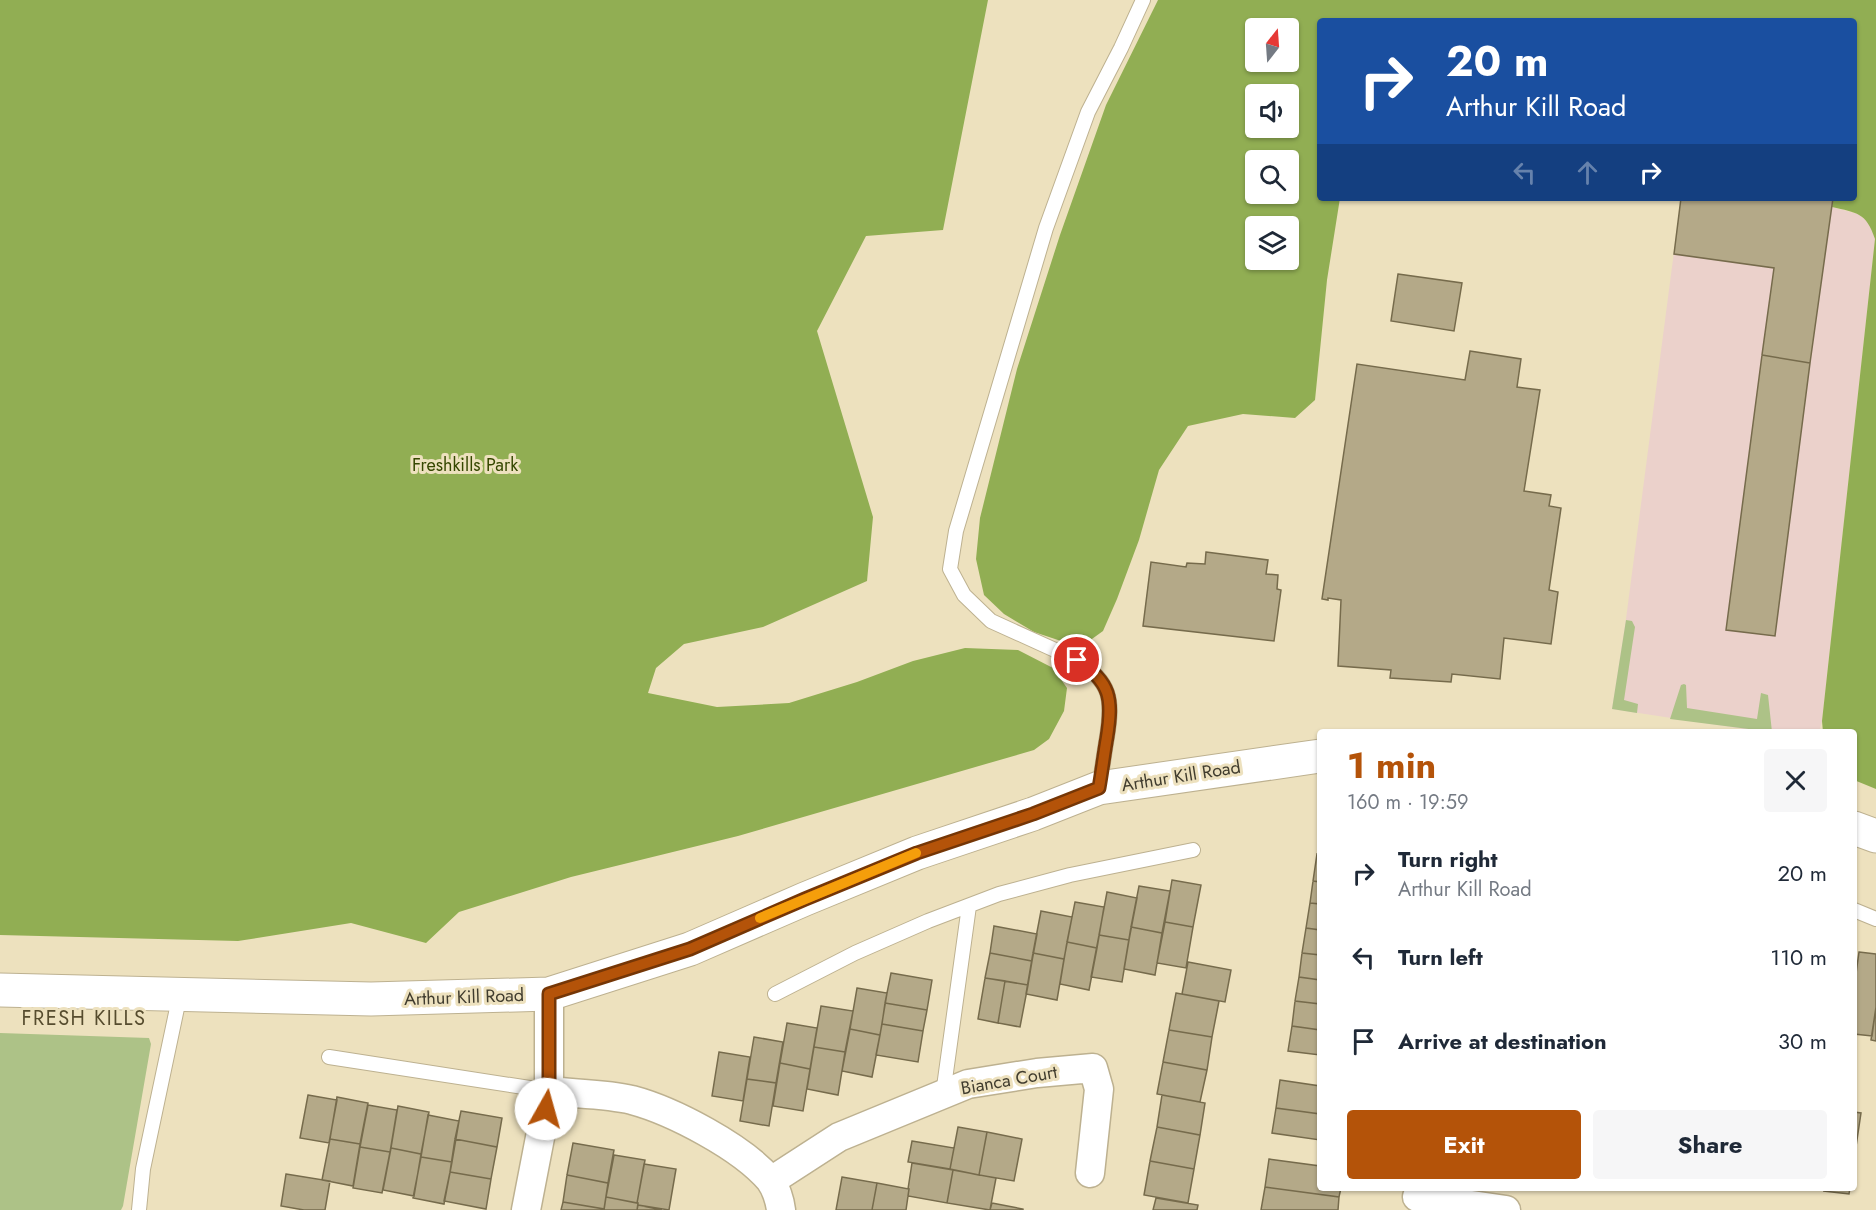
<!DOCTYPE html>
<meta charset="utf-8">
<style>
:root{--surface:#fff;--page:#f6f6f7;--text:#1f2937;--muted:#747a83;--accent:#b45309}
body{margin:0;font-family:Jost,sans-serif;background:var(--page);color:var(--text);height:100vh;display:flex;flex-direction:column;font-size:22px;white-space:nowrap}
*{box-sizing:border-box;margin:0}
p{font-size:20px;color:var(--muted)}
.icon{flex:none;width:33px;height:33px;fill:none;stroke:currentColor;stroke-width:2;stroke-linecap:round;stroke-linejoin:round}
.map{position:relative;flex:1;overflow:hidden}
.side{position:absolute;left:1317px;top:729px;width:540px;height:462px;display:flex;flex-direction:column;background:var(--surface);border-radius:6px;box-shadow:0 2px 4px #0004}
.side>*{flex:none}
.guide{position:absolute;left:1317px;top:18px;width:540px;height:183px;border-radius:6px;box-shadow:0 2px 4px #0004;background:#1a4fa0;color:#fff;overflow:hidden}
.needle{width:39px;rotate:17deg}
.controls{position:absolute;left:1245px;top:18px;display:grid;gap:12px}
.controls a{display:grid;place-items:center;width:54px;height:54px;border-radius:6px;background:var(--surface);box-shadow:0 2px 4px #0004;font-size:30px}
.pin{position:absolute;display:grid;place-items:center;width:51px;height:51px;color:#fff;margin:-26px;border:3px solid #fff;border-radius:50%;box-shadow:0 2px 6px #0007}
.me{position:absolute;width:66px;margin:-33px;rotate:7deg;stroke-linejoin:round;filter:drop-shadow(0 0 4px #0008)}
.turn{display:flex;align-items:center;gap:21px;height:126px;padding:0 30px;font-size:27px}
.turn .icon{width:78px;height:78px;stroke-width:2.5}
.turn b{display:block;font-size:42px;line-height:51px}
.lanes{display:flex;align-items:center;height:57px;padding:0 30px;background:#0003;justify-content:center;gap:30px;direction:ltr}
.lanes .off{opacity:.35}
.round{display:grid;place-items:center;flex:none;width:63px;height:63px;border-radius:6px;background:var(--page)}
.summary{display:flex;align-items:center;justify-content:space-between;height:102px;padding:0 30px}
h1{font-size:36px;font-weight:700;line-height:45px;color:var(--accent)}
.button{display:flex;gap:12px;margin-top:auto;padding:12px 30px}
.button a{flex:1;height:69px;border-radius:6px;background:var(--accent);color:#fff;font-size:24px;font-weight:700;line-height:69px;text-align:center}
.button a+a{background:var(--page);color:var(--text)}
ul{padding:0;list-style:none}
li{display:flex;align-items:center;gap:18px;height:84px;padding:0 30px}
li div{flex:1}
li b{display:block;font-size:22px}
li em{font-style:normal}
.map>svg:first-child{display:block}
.commercial{fill:#ebd1cb}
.green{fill:#adc287}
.forest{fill:#91ae53;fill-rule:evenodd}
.building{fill:#b4a988;stroke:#766b4c;stroke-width:1.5}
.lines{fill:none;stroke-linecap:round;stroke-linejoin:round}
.service-casing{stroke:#bdb190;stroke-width:16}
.minor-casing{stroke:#bdb190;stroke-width:31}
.tertiary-casing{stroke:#bdb190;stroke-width:35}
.service{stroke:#fff;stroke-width:14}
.minor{stroke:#fff;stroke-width:28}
.tertiary{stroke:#fff;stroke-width:33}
.route-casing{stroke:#753606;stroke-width:15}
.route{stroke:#b45309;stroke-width:10}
.slow{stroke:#f59e0b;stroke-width:10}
.labels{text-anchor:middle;stroke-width:6;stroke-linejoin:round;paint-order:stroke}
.park-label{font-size:18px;fill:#354700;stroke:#ede1be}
.street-label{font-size:18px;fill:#403c2e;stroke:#ede1be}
.neighbourhood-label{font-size:20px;letter-spacing:1.5px;fill:#564c2e;stroke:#ede1be}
</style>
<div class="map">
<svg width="1876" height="1210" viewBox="0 0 1876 1210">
<rect width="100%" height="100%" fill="#ede1be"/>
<path class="commercial" d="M1681,198L1832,207L1858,214L1870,223L1875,239L1822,721L1819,732H1764L1612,709L1626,619Z"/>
<path class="green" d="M1626,620L1632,621L1635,627L1624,700L1638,704L1637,713L1612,709Z
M1684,684L1686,685L1687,708L1757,719L1761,693L1768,695L1772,732L1670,719L1681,685Z
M0,1033L149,1038L151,1044L123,1206L121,1210H0Z"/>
<path class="forest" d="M0,0H988L943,230L866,236L817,331L873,517L867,581L763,627L684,644L656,668L648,693L717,707L789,703L857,682L913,661L965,648L1018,650L1053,668L1067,688L1064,711L1049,739L1034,750L738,836L571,877L459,912L426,943L351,923L238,941L0,935Z
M1158,0H1876V789L1854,780V732H1823L1822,721L1875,239C1866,212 1857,213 1832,207L1833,198H1854V21H1320V198H1340L1327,280L1315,400L1295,418L1243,414L1188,426L1159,470L1139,540L1117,599L1103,631L1085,644L1067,643L1034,632L1004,614L984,595L976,559L980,518L1017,369L1060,235L1106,105ZM1256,28H1288V62H1256ZM1256,94H1288V128H1256ZM1256,160H1288V194H1256ZM1256,226H1288V260H1256Z"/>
<path class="building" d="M1681,198H1833L1810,363L1762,355L1774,268L1674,254Z
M1398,274L1462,283L1454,331L1391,321Z
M1470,351L1521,359L1517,387L1540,390L1524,491L1551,495L1549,506L1561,508L1549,590L1558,592L1551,644L1504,638L1500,679L1452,674L1451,682L1390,678L1391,670L1338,666L1341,600L1328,598V600L1322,599L1357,364L1465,380Z
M1762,355L1810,363L1775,636L1726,630Z
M1206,552L1268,560L1266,574L1278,575L1277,589L1281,590L1274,641L1143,626L1151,562L1186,567L1187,563L1205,564Z
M1317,854L1320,855V882L1313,881Z
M1172,880L1201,885L1193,927L1165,922Z
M1313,881L1320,882V904L1310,903Z
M1139,886L1170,891L1162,933L1131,927Z
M1107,892L1137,898L1129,940L1099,935Z
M1075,902L1104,907L1097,948L1067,942Z
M1310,903L1320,904V930L1306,928Z
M1041,911L1072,917L1064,959L1033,953Z
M1165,922L1193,927L1186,968L1157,963Z
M994,926L1037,934L1032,961L990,953Z
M1131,927L1162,933L1155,975L1124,969Z
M1306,928L1320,930V955L1302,953Z
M1099,935L1129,940L1122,982L1091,977Z
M1067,942L1097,948L1089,990L1060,984Z
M1859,952L1876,954V1007L1872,1036L1854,1034V988Z
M990,953L1032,961L1028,985L985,978Z
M1033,953L1064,959L1057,1000L1026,994Z
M1302,953L1320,955V980L1299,977Z
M1188,962L1231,970L1225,1002L1182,994Z
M891,973L932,980L927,1010L885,1003Z
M1299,977L1320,980V1004L1295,1001Z
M985,978L1005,981L998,1023L978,1019Z
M1005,981L1028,985L1020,1027L998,1023Z
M857,988L887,993L880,1035L850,1029Z
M1176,993L1219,1001L1212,1037L1169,1030Z
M1295,1001L1320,1004V1030L1292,1026Z
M885,1003L927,1010L923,1031L882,1024Z
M821,1006L853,1011L845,1052L814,1047Z
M1876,1007V1041L1871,1040Z
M787,1023L817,1028L810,1069L780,1063Z
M882,1024L923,1031L918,1062L876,1055Z
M1292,1026L1320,1030V1055L1288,1051Z
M850,1029L880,1035L872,1077L842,1071Z
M1169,1030L1212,1037L1207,1070L1163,1062Z
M754,1037L783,1042L776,1083L747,1079Z
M814,1047L845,1052L838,1095L807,1089Z
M719,1052L750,1057L743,1101L712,1096Z
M1163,1062L1207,1070L1200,1102L1157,1094Z
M780,1063L810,1069L803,1111L773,1106Z
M747,1079L776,1083L769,1126L740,1121Z
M1280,1080L1320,1086V1114L1276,1108Z
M308,1095L337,1100L329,1143L300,1138Z
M1162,1095L1205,1103L1200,1135L1157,1127Z
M337,1097L368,1103L360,1144L330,1139Z
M368,1105L397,1110L390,1152L360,1147Z
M398,1106L429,1112L421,1154L391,1148Z
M1276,1108L1320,1114V1140L1272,1133Z
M461,1111L502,1118L497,1147L455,1139Z
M1854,1112L1861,1113L1854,1160Z
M428,1115L459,1121L452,1162L421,1157Z
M958,1127L987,1132L979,1175L950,1169Z
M1157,1127L1200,1135L1194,1169L1150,1161Z
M987,1132L1022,1139L1014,1181L979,1175Z
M330,1139L360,1144L353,1186L322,1180Z
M455,1139L497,1147L491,1179L450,1172Z
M912,1141L954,1148L950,1169L908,1162Z
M573,1143L614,1150L608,1183L567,1175Z
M360,1147L390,1152L382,1193L353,1188Z
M391,1148L421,1154L414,1196L383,1190Z
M614,1155L645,1160L637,1203L606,1197Z
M421,1157L452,1162L444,1204L413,1198Z
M1269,1159L1320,1166V1188H1341L1339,1197L1265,1187Z
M1150,1161L1194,1169L1188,1203L1144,1195Z
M912,1163L953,1170L947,1203L908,1196L909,1189H908Z
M644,1164L676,1169L669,1210L638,1205V1203H637Z
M953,1170L996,1178L990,1210L947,1203Z
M450,1172L491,1179L486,1209L444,1201Z
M286,1174L330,1181L325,1210H304L281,1206Z
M567,1175L608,1183L604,1209L563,1202Z
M842,1177L877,1183L872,1210H836Z
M877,1183L909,1189L906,1210H872Z
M1265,1187L1339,1197L1338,1210H1261Z
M1825,1188H1850L1849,1194L1824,1191Z
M606,1197L638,1203L637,1210H604Z
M1156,1198L1198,1205L1197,1210H1153Z
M563,1202L604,1209V1210H561Z
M992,1203L1023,1209V1210H990Z
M638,1205L662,1210H637Z"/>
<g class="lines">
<defs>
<path id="service" d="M1099,788C1102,771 1104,754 1107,737C1113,699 1111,682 1077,660L991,621L964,595L950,569L956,531L1046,228L1088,112L1121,48L1143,0
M1854,910L1876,919
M775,994L855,953L928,921L999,894L1070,875L1193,850
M329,1057L549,1091
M943,1094L969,906
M139,1210L143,1169L180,994"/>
<path id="minor" d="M549,1091C575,1094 607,1094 632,1100C673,1111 742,1147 770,1180C776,1188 780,1201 781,1210
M771,1181L839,1137L968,1084L1037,1073L1093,1068L1099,1089L1090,1173
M1417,1197L1506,1210
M526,1210L549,1091V994"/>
<path id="tertiary" d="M1854,828L1876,836
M0,990L371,999L549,994L690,949L805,899L917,853L1033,814L1099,788L1320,756"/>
</defs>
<use href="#service" class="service-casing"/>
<use href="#minor" class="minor-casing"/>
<use href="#tertiary" class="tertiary-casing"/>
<use href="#service" class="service"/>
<use href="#minor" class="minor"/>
<use href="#tertiary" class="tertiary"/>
</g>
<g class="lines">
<defs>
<path id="route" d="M546,1109L549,1091V994L690,949L805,899L917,853L1033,814L1099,788C1102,771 1104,754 1107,737C1113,699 1111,682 1077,660"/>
</defs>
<use href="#route" class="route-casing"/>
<use href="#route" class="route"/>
<path class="slow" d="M760,918L916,853"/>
</g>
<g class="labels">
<g class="park-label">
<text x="465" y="471">Freshkills Park</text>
</g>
<g class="street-label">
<text transform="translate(1181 776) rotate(-9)" y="6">Arthur Kill Road</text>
<text transform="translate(464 997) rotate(-2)" y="6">Arthur Kill Road</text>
<text transform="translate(1009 1080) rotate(-10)" y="6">Bianca Court</text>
</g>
<g class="neighbourhood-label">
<text x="84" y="1025">FRESH KILLS</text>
</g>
</g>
</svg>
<div class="controls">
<a><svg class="needle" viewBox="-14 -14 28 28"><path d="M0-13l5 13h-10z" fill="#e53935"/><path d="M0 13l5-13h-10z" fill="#747a83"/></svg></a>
<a><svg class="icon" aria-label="sound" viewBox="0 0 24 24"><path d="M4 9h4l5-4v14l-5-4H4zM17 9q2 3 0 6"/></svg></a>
<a><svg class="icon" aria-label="search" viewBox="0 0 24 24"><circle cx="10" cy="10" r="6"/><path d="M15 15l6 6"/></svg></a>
<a><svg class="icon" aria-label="layers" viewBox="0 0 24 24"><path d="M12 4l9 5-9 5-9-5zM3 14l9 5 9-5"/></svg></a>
</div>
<div class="pin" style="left:1077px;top:660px;background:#d93025"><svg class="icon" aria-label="arrive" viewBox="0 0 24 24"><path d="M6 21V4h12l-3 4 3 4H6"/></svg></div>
<svg class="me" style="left:546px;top:1109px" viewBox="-20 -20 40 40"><circle r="19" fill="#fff"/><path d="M0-13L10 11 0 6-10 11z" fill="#b45309"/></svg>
<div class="guide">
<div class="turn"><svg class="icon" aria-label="right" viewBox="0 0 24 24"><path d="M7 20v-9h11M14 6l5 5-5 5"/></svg><div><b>20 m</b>Arthur Kill Road</div></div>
<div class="lanes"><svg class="icon off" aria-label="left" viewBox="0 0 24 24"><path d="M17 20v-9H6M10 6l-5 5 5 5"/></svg><svg class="icon off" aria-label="ahead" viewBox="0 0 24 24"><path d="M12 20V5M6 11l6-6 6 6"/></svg><svg class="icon" aria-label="right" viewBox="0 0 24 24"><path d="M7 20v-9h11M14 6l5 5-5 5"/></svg></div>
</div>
<section class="side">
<div class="summary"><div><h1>1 min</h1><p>160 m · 19:59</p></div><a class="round"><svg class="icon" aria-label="close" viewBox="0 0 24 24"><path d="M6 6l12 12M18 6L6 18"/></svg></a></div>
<ul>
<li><svg class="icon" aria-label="right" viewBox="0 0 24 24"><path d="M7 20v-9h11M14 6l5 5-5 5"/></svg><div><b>Turn right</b><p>Arthur Kill Road</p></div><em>20 m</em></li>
<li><svg class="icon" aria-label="left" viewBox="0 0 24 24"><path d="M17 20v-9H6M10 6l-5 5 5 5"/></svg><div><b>Turn left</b></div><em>110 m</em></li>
<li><svg class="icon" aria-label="arrive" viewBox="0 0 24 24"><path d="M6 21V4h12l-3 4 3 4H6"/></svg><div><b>Arrive at destination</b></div><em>30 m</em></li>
</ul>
<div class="button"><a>Exit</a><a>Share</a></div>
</section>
</div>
